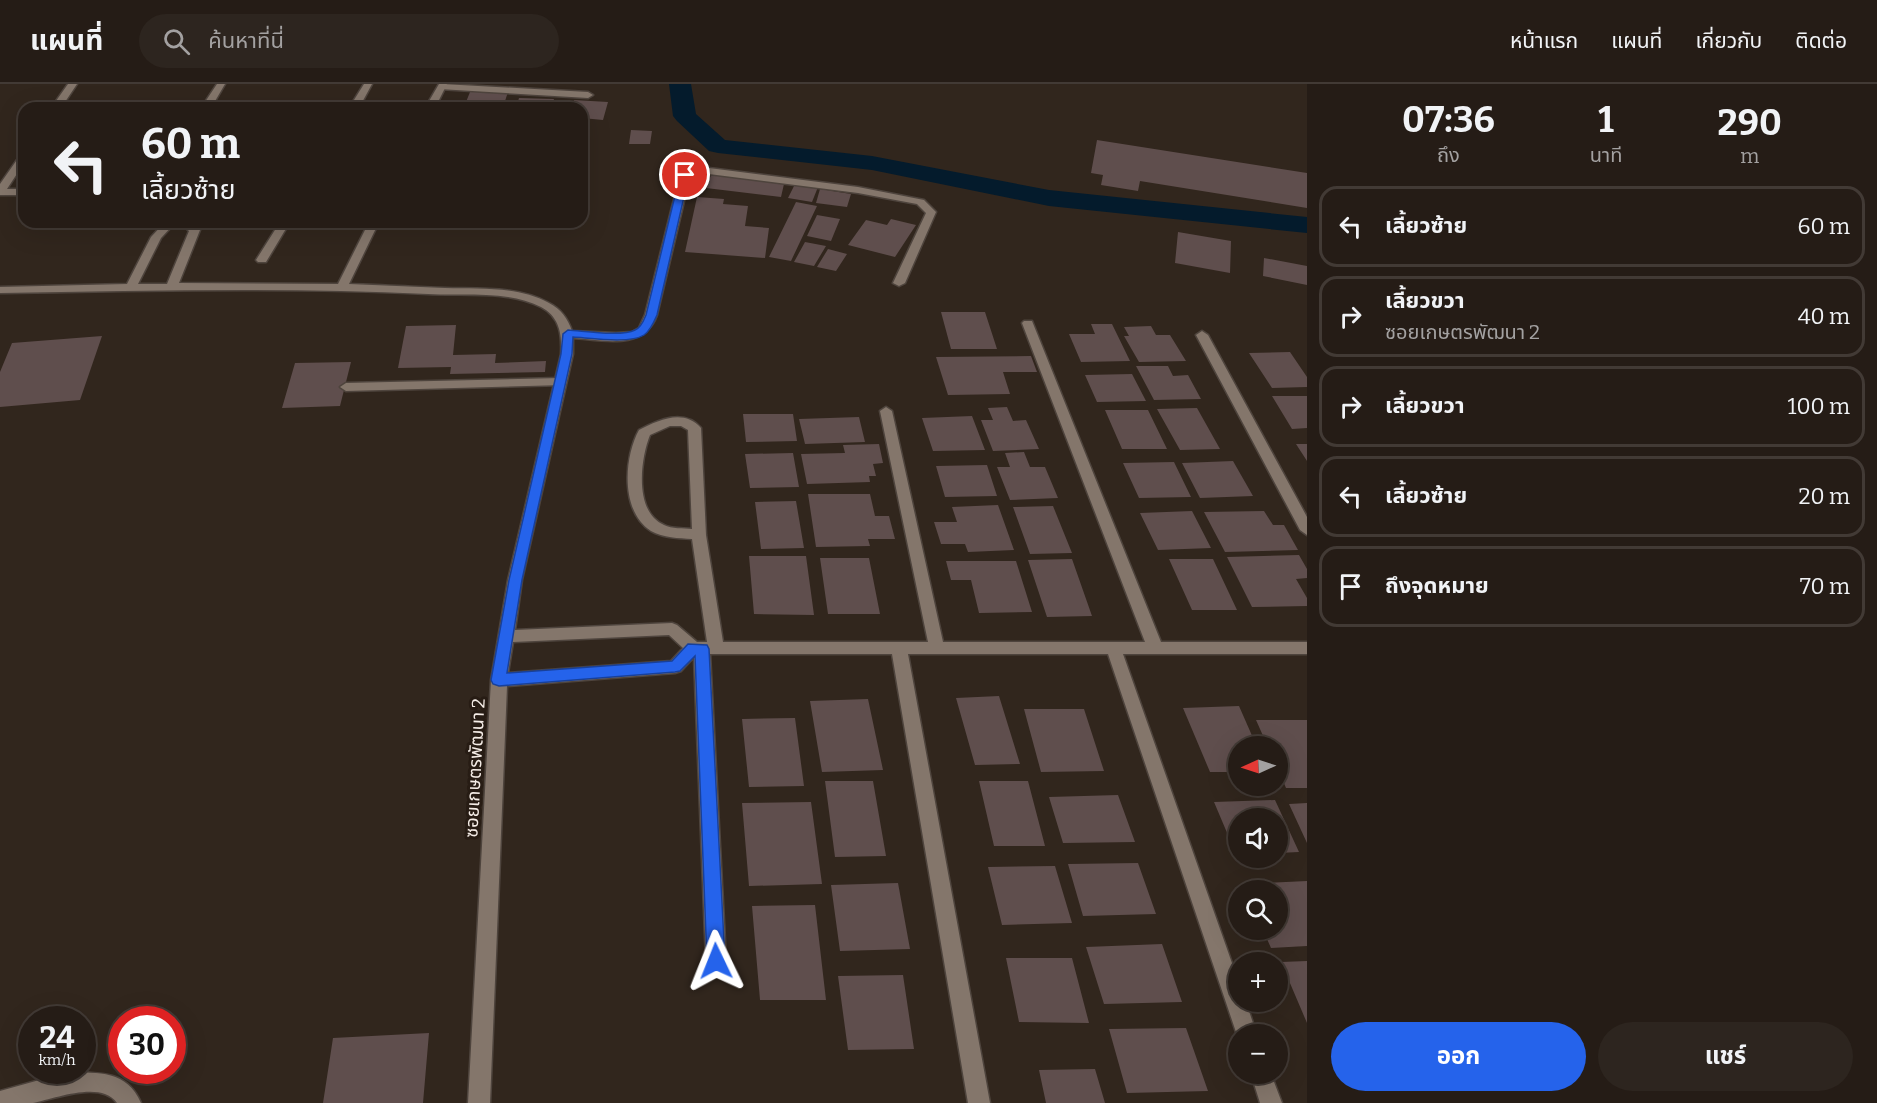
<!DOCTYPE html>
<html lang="th">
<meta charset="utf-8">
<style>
:root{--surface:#251c16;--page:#2d251f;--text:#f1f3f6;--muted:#a3a1a1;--line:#423a35;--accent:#2563eb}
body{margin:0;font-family:Bitter,"Noto Sans Thai",serif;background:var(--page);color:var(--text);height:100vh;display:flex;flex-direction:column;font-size:22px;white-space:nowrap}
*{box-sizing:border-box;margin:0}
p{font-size:20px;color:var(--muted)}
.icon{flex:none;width:33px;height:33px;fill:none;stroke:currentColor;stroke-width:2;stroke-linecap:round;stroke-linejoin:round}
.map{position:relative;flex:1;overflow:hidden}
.side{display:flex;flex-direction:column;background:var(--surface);width:570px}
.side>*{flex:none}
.guide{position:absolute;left:18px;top:18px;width:570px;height:126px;border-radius:18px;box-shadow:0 6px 24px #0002,0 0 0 2px var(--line);background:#251c16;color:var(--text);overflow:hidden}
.needle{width:39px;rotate:267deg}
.buttons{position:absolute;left:1228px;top:652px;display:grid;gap:12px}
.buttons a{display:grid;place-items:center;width:60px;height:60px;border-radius:50%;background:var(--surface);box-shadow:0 6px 24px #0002,0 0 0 2px var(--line);font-size:30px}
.speed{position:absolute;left:18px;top:922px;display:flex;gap:12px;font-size:30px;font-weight:700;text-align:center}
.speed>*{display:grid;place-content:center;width:78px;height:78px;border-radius:50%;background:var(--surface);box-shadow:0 6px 24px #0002,0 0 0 2px var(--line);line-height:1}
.speed small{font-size:15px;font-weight:400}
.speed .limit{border:9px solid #d22;background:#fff;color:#111}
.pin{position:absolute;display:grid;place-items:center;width:51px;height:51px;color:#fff;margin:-26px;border:3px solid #fff;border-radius:50%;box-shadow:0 2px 6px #0007}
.me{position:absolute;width:66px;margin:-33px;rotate:358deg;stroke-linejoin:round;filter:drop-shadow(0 0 4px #0008)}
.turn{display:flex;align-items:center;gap:21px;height:126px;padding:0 24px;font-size:27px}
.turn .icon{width:78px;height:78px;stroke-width:2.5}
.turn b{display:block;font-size:42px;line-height:51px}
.eta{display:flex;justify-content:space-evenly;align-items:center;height:102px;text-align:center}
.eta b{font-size:36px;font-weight:700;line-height:42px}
.cta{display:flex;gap:12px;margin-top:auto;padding:12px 24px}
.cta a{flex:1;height:69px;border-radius:36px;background:var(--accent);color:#fff;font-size:24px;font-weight:700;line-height:69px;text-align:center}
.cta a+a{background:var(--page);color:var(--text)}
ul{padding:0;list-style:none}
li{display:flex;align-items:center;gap:18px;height:81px;margin:0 12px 9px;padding:0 12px;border:3px solid var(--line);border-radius:18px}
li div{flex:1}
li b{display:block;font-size:22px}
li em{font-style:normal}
header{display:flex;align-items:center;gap:36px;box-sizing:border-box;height:84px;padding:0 30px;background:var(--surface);border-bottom:2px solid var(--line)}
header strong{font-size:28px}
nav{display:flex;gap:33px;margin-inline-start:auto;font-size:21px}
.search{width:420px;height:54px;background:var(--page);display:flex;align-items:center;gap:15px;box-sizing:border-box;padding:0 21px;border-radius:33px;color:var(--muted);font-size:22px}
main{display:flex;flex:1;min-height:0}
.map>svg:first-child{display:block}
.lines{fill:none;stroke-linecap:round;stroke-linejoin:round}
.canal{fill:#041b2c;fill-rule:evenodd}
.building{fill:#5f4e4d}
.lane-casing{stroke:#4e443d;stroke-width:3}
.street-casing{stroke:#4e443d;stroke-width:3}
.lane{fill:#84766b;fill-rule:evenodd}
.street{fill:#84766b;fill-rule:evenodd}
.route{fill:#2563eb;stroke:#184099;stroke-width:1.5}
.labels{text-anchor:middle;stroke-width:6;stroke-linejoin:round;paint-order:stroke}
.street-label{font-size:18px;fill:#f5ede7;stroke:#271c14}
</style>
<header>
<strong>แผนที่</strong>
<div class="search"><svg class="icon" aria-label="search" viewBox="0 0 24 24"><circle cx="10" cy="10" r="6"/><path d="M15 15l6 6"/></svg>ค้นหาที่นี่</div>
<nav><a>หน้าแรก</a><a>แผนที่</a><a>เกี่ยวกับ</a><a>ติดต่อ</a></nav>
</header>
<main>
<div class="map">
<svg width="1307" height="1019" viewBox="0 0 1307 1019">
<rect width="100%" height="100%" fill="#31261d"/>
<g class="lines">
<path class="canal" d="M669,0H691L696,30L725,56L872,72L1049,106L1307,133V149L1049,122L872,86L718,69L709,67L677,37L673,32Z"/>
</g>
<path class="building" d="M470,8H508L503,23H464Z
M519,14L554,15L551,24H516Z
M574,16L608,18L603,36L582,34V24H572Z
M631,46L652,47L650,60H629Z
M1097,56L1307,89V124L1140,97L1138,107L1101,101L1103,91L1091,89Z
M711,91L784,100L781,113L706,104Z
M795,100L818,103L812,118L788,114Z
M820,105L851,110L847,123L816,119Z
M697,113L724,115L723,120L748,122L745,142L769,144L765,174L685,168Z
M796,118L817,122L791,177L769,173Z
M817,131L840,135L831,157L807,152Z
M891,135L916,141L895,173L848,161L866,136L887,141Z
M1178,148L1231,157L1230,189L1175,179Z
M805,158L826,162L814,182L794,178Z
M828,165L847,170L836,187L817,183Z
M1264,174L1307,182V201L1263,192Z
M941,228H985L997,265H951Z
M1091,240H1112L1130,277L1081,278L1069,250H1095Z
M456,241L453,271L496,270L495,279L546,277L545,288L450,290L451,283L398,284L406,242Z
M1151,242L1156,251H1170L1186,277L1139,278L1124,252H1129L1124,243Z
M102,252L80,316L0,323V288L12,259Z
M1290,268L1307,293V303L1272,304L1249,269Z
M1031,272L1037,288H1003L1010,310L948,311L936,273Z
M351,278L340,322L282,324L295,279Z
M1136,282H1168L1173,292L1188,291L1201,315L1154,316Z
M1132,290L1146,317L1097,318L1085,291Z
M1272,312H1307V344L1292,345Z
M1007,323L1013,337L1026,336L1039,365L993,367L981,336H993L988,324Z
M1197,324L1220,365L1180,366L1157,325Z
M1105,326H1148L1167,365H1122Z
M743,330H793L797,357L746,358Z
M972,332L985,366L933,367L922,334Z
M859,333L865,358L805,360L799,335Z
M879,360L883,379L873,380L876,392H869L870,398L807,400L801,370L845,369L843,361Z
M1296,360H1307V377Z
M1024,368L1030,383H1045L1058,414L1010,416L997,383H1010L1005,369Z
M793,369L799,403L750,404L745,370Z
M1233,377L1253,412L1200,414L1182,379Z
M1174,378L1191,413L1139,414L1123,379Z
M987,381L997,412L945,413L936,382Z
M808,410H870L875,432H889L895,455H868L870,462L816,463Z
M796,417L804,464L761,465L755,418Z
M998,421L1014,466L968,468L965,460H941L934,438H957L952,423Z
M1053,422L1072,469L1030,470L1013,423Z
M1192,427L1211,464L1158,466L1140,429Z
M1264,427L1273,441H1284L1298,466L1225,468L1204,428Z
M1299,471L1307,485V494L1296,495L1307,514V522L1252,523L1227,473Z
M749,472H806L814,531L754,530Z
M820,474H869L880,530H828Z
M1072,475L1092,532L1047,533L1028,476Z
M1169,475H1213L1237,526H1192Z
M946,477H1016L1032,528L979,529L971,496H951Z
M999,612L1020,680L975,681L956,614Z
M868,615L883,686L822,688L810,617Z
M1239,622L1257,663H1239V688H1210L1183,624Z
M1024,625H1084L1104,687L1041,688Z
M795,634L804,702L749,703L742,635Z
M1256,636H1307V704H1286L1278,685V663H1268Z
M825,697H873L886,772L835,773Z
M979,697H1028L1045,762H994Z
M1118,711L1135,758L1063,759L1049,713Z
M1275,716L1299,768L1278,769V735H1239V770H1236L1214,718Z
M811,718L822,800L749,802L742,719Z
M1307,719V759L1289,720Z
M1138,779L1156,830L1083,832L1068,780Z
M1055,782L1072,839L1002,841L988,783Z
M1307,797V862L1271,864L1263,846H1278V807H1246L1243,800Z
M898,799L910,865L840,867L831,801Z
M815,821L826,916H760L752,822Z
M1162,860L1182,918L1104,920L1086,863Z
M1006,874H1072L1089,939L1019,938Z
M1307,877V939L1281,878Z
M903,891L914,965L848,966L838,892Z
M1186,944L1208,1007L1127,1009L1109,945Z
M429,949L423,1019H323L333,954Z
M1095,985L1105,1019H1046L1039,986Z"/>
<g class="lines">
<defs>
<path id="lane" d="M442,0L588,8L593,11L588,14L439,5V1Z
M560,294L566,298L564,301L346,307L340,303L346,299Z"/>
<path id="street" d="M68,0H77L61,24H51Z
M217,0H225L211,24H201Z
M364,0H372L359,24H349Z
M439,0H447L435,24H425Z
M24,69V79L7,105H24V111H0V100L21,70Z
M701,83L858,103L924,116L936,128L905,199L899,202L893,199L926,129L917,120L858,109L701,89L690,92L657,231C644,267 603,256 573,254V270L522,496L515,546L672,539L677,541L697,558H707L692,455C679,454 663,454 651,447C620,427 624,373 639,346C658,336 684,324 701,344L706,451L723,558H928L880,327L886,323L892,327L943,558H1145L1022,239L1024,237H1032L1161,558H1307V570H1123L1239,899V918H1246L1257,951H1239V956L1237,951L1108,570H908L990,1019H968L892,570H710L726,877L723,884L716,886L709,884L706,877L694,573L681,587L675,589L507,602L490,1019H468L491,596L508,496L561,270C562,251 560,233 541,223C507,206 464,212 428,210C285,203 143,207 0,209V203L127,200L151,153L165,138H176L161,154L138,200H167L189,147L179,138H191L200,146L179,199L338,200L369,138H379L349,200C381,201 413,203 445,204C480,205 518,202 549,219C561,225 568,235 572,247L616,249L632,248L639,244L645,231L680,91L686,85ZM670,342H681L688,346L692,445C683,444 672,445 664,441C634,428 640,376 650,351ZM669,551L683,564L671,577L508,589L513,558Z
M280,138H290L266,178H258L256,176Z
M1202,247L1208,251L1307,433V451L1300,446L1196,251Z
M68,988C99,989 127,986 141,1019H117C101,996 54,1015 33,1019C23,1019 11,1019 0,1019V1007Z
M1251,990H1271L1282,1019H1260Z"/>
</defs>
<use href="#lane" class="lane-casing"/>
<use href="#street" class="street-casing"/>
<use href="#lane" class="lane"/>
<use href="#street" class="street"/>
</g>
<path class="route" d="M685,88L689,91L657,231C654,238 650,247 644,251C630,260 590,254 573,253L572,270L522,496L507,589L672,577L688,560L707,561L709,565L725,877L722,883L716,885L710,883L707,877L695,572L680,587L675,588L499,602L493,600L491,596L509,496L561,270L563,250L568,246C585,247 621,253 635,246C641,244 644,236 646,231L680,91Z"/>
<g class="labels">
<g class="street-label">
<text transform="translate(475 684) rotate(-87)" y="6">ซอยเกษตรพัฒนา 2</text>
</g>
</g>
</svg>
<div class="buttons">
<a><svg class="needle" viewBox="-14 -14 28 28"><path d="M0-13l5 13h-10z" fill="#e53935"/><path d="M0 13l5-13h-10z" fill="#a3a1a1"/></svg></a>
<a><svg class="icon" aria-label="sound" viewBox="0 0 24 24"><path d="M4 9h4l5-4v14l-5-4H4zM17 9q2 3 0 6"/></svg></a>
<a><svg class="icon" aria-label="search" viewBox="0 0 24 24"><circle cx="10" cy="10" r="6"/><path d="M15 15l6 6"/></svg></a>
<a>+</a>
<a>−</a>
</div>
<div class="speed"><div>24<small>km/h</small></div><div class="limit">30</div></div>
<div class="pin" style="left:685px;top:91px;background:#d93025"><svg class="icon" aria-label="arrive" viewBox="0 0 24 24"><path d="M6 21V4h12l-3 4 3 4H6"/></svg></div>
<svg class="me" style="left:716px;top:877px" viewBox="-20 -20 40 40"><path d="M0-17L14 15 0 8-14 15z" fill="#2563eb" stroke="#fff" stroke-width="4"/></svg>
<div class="guide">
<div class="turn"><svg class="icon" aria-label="left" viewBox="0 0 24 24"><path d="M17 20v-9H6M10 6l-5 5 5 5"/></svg><div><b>60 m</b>เลี้ยวซ้าย</div></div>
</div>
</div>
<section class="side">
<div class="eta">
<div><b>07:36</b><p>ถึง</p></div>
<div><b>1</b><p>นาที</p></div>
<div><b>290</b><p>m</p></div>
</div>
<ul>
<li><svg class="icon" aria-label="left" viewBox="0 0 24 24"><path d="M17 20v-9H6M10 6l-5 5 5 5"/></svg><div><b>เลี้ยวซ้าย</b></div><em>60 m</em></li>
<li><svg class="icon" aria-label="right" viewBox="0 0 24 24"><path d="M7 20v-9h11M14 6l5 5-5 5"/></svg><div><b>เลี้ยวขวา</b><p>ซอยเกษตรพัฒนา 2</p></div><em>40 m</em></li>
<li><svg class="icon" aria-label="right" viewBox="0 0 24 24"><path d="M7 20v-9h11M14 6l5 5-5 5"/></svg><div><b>เลี้ยวขวา</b></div><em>100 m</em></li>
<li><svg class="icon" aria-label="left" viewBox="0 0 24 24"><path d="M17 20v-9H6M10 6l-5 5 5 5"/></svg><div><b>เลี้ยวซ้าย</b></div><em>20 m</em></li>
<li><svg class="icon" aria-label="arrive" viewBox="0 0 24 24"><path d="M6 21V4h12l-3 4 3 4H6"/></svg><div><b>ถึงจุดหมาย</b></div><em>70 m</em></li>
</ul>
<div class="cta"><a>ออก</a><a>แชร์</a></div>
</section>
</main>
